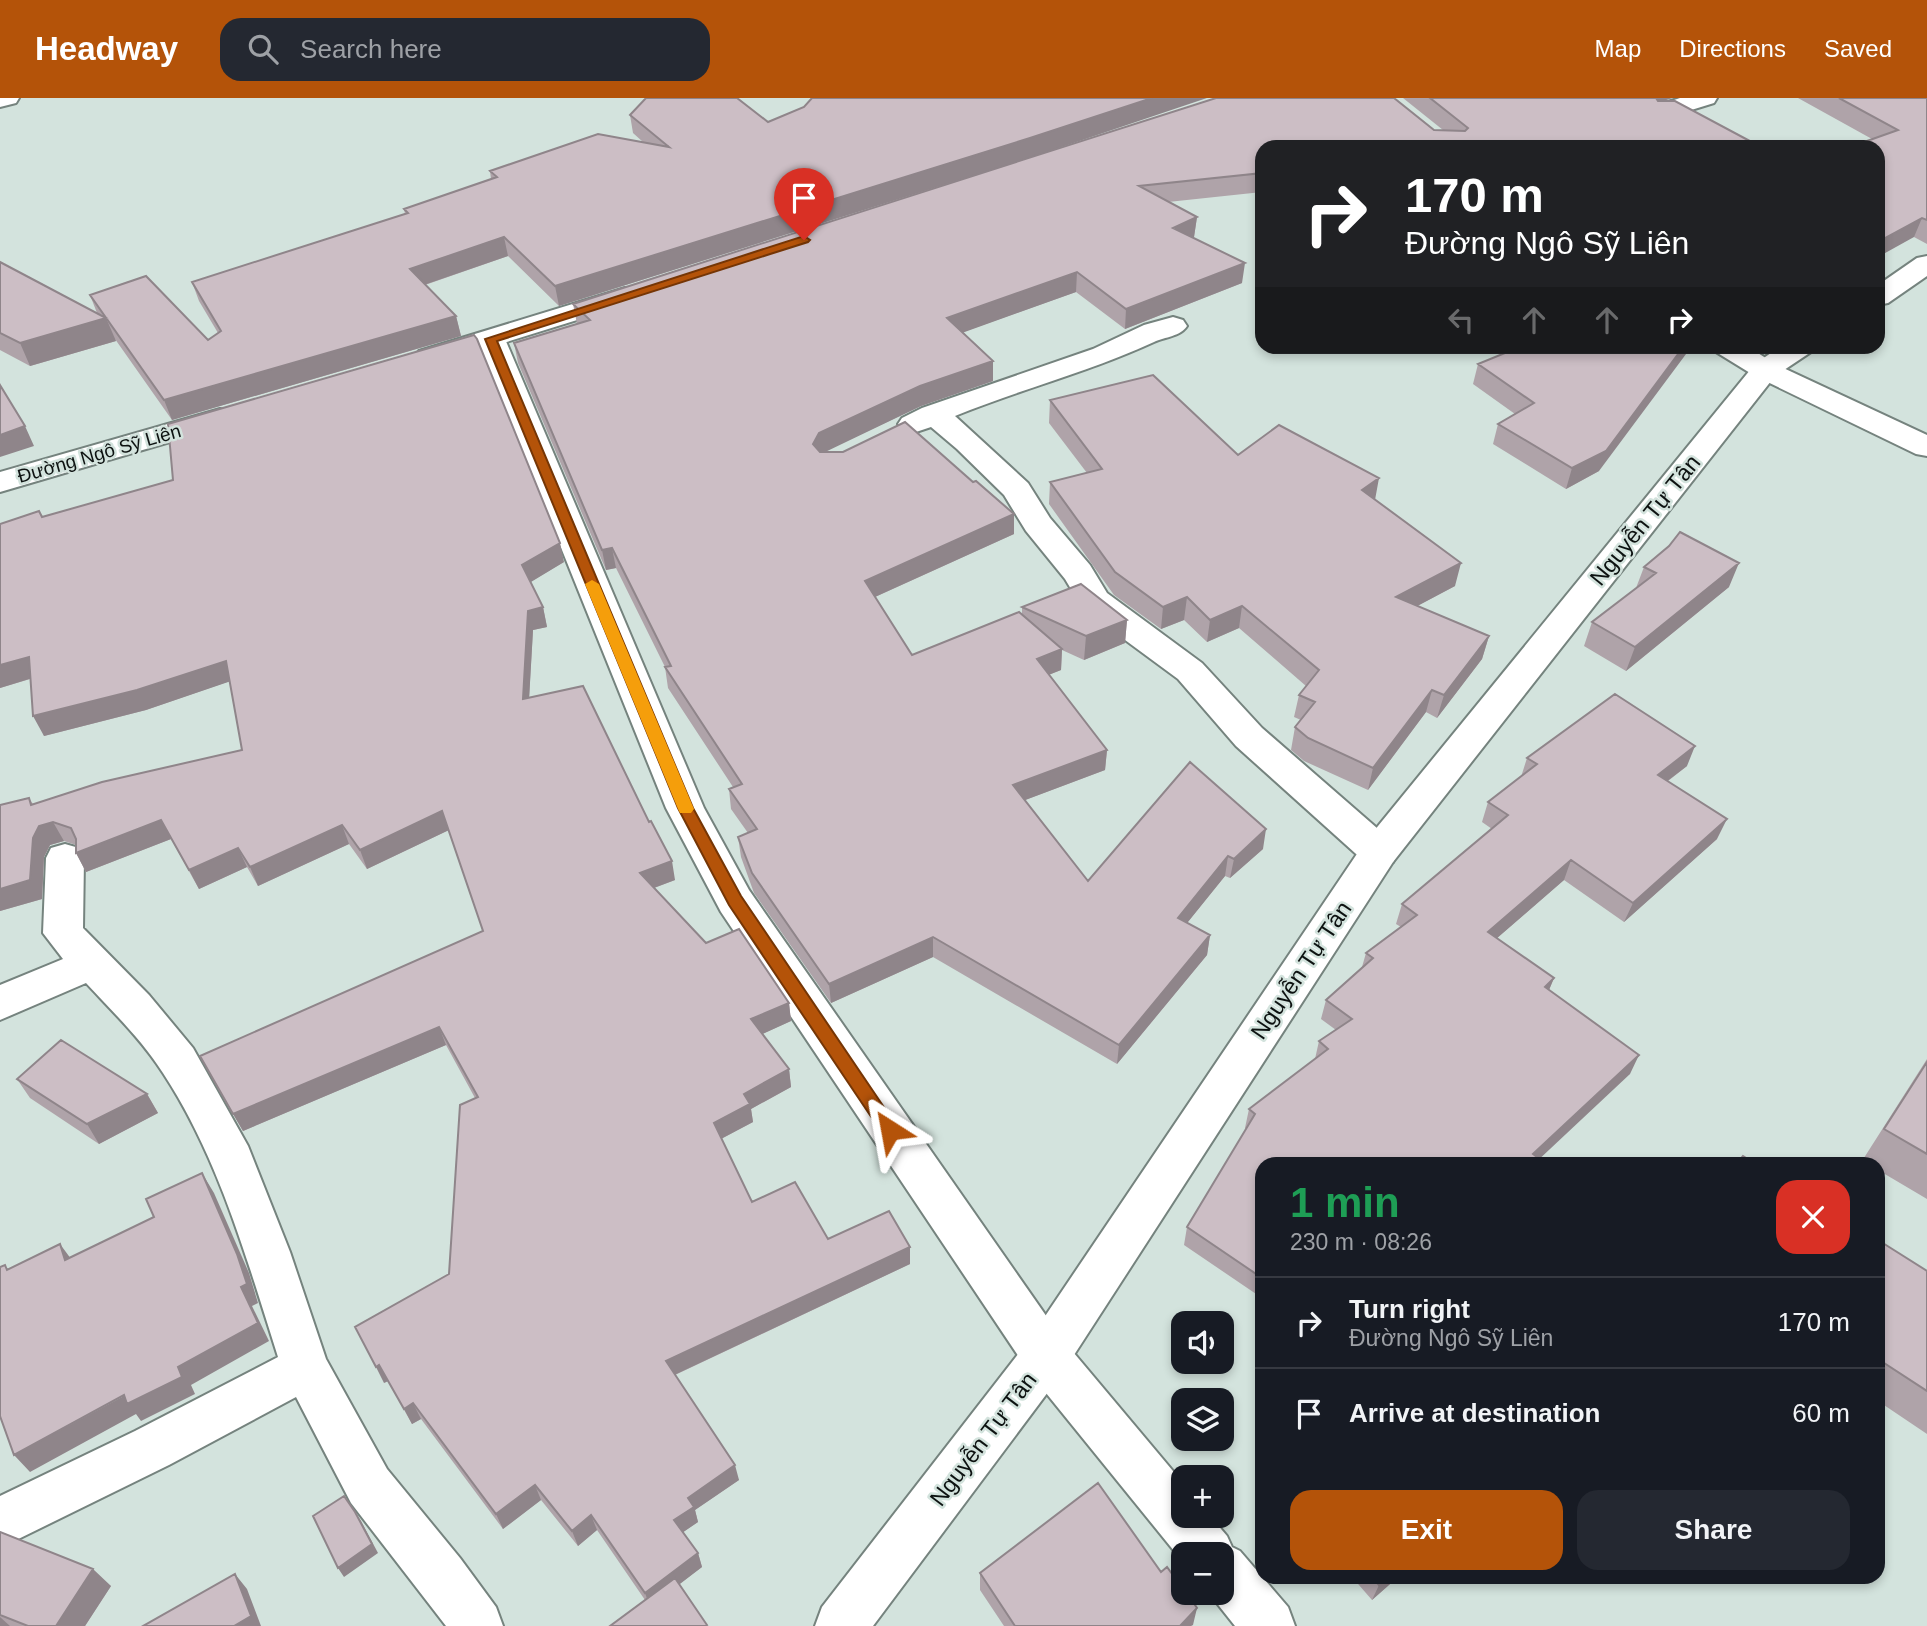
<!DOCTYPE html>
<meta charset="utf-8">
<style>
:root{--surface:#171b24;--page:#242831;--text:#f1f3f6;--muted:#9ea1a6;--line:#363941;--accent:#b45309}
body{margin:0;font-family:Arial,sans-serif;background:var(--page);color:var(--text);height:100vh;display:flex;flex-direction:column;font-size:26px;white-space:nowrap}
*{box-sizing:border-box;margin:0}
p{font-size:23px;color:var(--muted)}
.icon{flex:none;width:38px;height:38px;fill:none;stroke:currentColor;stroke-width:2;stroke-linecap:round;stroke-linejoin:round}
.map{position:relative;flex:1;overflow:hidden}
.side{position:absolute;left:1255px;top:1059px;width:630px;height:427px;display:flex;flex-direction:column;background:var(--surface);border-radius:21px;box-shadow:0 4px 10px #0003}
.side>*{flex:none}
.guide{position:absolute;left:1255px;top:42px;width:630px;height:214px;border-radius:21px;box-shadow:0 4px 10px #0003;background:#202124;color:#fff;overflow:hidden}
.controls{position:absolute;left:1171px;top:1213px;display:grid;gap:14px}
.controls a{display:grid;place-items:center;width:63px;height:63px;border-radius:14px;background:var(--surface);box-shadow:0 4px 10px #0003;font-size:35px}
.pin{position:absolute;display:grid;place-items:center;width:60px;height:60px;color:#fff;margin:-72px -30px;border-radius:50% 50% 50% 0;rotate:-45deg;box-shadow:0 0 7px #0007}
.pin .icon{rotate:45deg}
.me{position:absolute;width:77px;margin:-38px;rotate:326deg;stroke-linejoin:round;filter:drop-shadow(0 0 5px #0008)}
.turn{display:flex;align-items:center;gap:24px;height:147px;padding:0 35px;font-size:32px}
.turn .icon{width:91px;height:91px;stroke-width:2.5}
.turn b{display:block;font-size:49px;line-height:60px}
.lanes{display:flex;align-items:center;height:66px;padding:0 35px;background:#0003;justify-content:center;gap:35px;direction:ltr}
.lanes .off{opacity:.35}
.round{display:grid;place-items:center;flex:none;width:74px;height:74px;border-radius:21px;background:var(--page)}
.head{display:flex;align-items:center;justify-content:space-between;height:119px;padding:0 35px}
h1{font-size:42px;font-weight:800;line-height:52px;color:#1e9e55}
.primary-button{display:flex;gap:14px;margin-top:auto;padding:14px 35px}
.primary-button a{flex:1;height:80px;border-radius:21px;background:var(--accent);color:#fff;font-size:28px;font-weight:800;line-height:80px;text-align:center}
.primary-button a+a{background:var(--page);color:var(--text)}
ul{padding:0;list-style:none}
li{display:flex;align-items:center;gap:21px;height:91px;padding:0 35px;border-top:2px solid var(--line)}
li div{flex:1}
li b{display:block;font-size:26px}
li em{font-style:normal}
header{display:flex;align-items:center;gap:42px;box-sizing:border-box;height:98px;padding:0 35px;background:var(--accent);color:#fff}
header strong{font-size:33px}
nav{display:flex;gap:38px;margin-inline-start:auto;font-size:24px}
.search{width:490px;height:63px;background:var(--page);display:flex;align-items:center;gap:18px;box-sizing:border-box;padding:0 24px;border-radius:21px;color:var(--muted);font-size:26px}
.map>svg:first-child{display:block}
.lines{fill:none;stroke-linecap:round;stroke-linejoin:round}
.minor-casing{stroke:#75837e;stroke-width:4}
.tertiary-casing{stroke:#75837e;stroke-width:4}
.minor{fill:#fff;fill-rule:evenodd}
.tertiary{fill:#fff;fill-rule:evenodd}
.wall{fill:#afa3a9}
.shaded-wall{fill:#8f858a}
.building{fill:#ccbec5;stroke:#8f858a;stroke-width:2}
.route{fill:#b45309;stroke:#753606;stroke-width:2}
.slow{fill:#f59e0b}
.labels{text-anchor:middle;stroke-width:5;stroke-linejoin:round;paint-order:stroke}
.far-street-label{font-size:19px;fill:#0d1211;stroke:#d3e3dd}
.street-label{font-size:23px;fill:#0d1211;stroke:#d3e3dd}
</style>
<header>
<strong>Headway</strong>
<div class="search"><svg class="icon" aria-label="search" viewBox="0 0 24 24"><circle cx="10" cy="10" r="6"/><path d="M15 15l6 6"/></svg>Search here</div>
<nav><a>Map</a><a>Directions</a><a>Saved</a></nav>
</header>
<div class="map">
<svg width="1927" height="1528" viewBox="0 0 1927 1528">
<rect width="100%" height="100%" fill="#d3e3dd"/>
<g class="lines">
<defs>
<path id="minor" d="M0,0H19L16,5L0,9Z
M1680,0H1717L1714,5L1662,21L1653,19L1650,14L1653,9Z
M1173,219L1183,222L1187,228C1181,238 1165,239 1154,244C1089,274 1021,291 955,318L1028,385L1050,420L1090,467L1107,495L1202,565L1262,630L1393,744L1398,754L1393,764L1379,768L1365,764L1236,648L1178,581L1083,511L1065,481L1026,433L1004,397L957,351L931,329L913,335L902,332L898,326L902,320L922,310L1093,251L1144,227Z
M491,232L501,235L505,241L704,710L749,792L1063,1242L1183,1385V1418H1210L1227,1438L1232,1449L1240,1453L1288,1509L1295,1528H1235L1208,1494H1222V1456H1183V1464L1029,1274L721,814L666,710L477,241L481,235Z
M1712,248H1747L1775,266L1927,337V358L1916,356L1755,278L1716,254Z
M65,746L79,750L84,760L83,830L149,897L193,950L248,1048L290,1154L326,1261L387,1371L460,1460L496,1509L503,1528H446L351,1405L296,1299L169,1367L0,1450V1398L135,1333L278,1259C247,1162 219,1060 163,975C142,942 113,914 86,885L0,922V887L63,861L43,835L46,760L51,750Z"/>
<path id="tertiary" d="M1927,158V178L1888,205L1878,207V187L1917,160Z
M625,190L635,192L639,198L635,204L439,265L429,268L419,265L414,259L419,253Z
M1781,248H1815L1811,254L1775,278L1393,764L1063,1274L873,1528H815L822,1509L1029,1242L1365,744L1755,266Z
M220,311L231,314L235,320L231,326L0,394V374Z"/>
</defs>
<use href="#minor" class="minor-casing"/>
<use href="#tertiary" class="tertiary-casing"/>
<use href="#minor" class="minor"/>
<use href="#tertiary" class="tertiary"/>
</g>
<path class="wall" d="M1216,0L1434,32H1443L1403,0H1672L1663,3L1761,49H1262V94L1168,104L1197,119L1194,139L1192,140L1242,185L1125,231L1076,194L963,234L993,263V283L921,308L823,354L973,384L1014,416V436L875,499L912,557L1022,516V509L1127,522L1125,545L1084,562L1062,552L1061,572L1048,577L1107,652L1105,672L1025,702L1088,783L1263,751L1230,780L1225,778L1187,825L1210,837L1207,857L1117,966L933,859L831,905L754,795L741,759L738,739L748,735L731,711L729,691L733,689L668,590L665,569L616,470L606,472L518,265L514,245L577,226L573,206Z
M1798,0H1927V146L1914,139L1872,41Z
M630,17L768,24L1029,60L559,208L508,158L425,187L456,218L461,238L172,322L115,241L116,243L30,268L0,252V164L97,215L90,197L208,242L218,235L199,203L192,184L405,116L404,111L491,81L490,73L643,44L633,35Z
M1522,248L1599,373L1566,391L1493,346L1498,326L1515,316L1473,286L1478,266Z
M1050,302L1238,357L1375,402L1455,488L1417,508L1489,538L1482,561L1437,620L1426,614L1368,692L1304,663L1291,652L1295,629L1301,622L1294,619L1299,597L1306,588L1239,530L1207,544L1184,522L1161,531L1114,497L1049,406L1050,384L1087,375L1049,325Z
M42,419L564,464L530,484L543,509L547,529L533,532L529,600L675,782L654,790L706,845L789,905L791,923L762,936L789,971L791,989L751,1011L753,1024L721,1041L752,1104L828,1141L910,1149V1166L675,1277L739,1382L695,1412L698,1424L683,1434L698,1455L702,1469L679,1486L707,1528H610L645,1502L597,1432L578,1448L541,1402L503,1431L421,1321L412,1326L388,1283L384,1285L449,1176L475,1000L446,947L243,1033L200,958L483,833L449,732L367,771L349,746L258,788L247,769L199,791L171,741L86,774L76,755V747L64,743L50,747L44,759L42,801L0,813V707L29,700L33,706L242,652L230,583L146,612L44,638L30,581L0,590V426Z
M1644,469L1729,489L1626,573L1584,548L1592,524L1636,490Z
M1527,660L1687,668L1668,683L1717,741L1624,824L1564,782L1497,840L1554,880L1549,892L1630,976L1262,1066V1200L1184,1147L1187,1129L1246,1031L1245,1030L1249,1011L1315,961L1319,943L1336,932L1321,921L1326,902L1362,869L1366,855L1401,829L1396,826L1402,806L1492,731L1482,724L1488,704L1521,679Z
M1927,961V1101L1878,1072V1066H1866L1862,1063Z
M17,981L147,996L158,1015L99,1046L30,1000Z
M1878,1142L1927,1173V1336L1878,1303Z
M0,1434L111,1488L85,1528H0Z
M1161,1474L1197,1510L1191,1528H1004L980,1492V1475Z
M1352,1479H1398L1372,1502Z"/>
<path class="shaded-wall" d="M1152,0H1207L1029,60L559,208L555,188Z
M1648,0H1672L1645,9Z
M1197,119L1194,139L1171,150L1173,130Z
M1922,120L1914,139L1878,159V144Z
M504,139L508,158L415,190L410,171Z
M1245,165L1242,185L1125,231L1126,211Z
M1077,174L1076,194L948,240L947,220Z
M456,218L461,238L172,322L164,302Z
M106,220L116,243L30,268L20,245Z
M1684,248H1692L1599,373L1566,391L1572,370Z
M993,263V283L921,308L821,356L813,346L819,335L920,288Z
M25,328L34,348L0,359V337Z
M1379,380L1375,402L1362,392Z
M1014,416V436L866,503L865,483Z
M560,445L564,464L526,487L522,467Z
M612,450L616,470L606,472L602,452Z
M1461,465L1455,488L1391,522L1396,499Z
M1739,465L1729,489L1626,573L1635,549Z
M1187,499L1184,522L1161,531L1163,509Z
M1242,508L1239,530L1207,544L1210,522Z
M543,509L547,529L533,532L528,620L523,601L528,513Z
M1127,522L1125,545L1084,562L1086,538Z
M1489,538L1482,561L1437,620L1444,597Z
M1062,551L1061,572L1036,582L1037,561Z
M29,559L39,578L0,590V567Z
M226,563L234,582L146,612L44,638L33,618Z
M1432,592L1426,614L1368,692L1373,670Z
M1695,648L1687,668L1649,697L1658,677Z
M1107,652L1105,672L1012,707L1013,687Z
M442,713L449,732L367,771L360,752Z
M1727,721L1717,741L1624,824L1633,805Z
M161,722L171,741L86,774L76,755Z
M53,724L64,743L50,747L44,759L42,801L0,813V791L39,728Z
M342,727L349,746L258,788L250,769Z
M1266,731L1263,751L1230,780L1234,761Z
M238,750L247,769L199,791L189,772Z
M1228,758L1225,778L1175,840L1178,820Z
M1571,762L1564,782L1481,854L1488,834Z
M672,763L675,782L643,794L640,775Z
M1210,837L1207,857L1117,966L1119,947Z
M933,839V859L831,905L829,886Z
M1554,880L1546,899L1545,889Z
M789,905L791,923L754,940L751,921Z
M439,929L446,947L243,1033L233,1016Z
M1639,957L1630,976L1534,1066L1533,1056Z
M789,971L791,989L751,1011L753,1024L717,1043L714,1025L744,996Z
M147,996L158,1015L99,1046L87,1026Z
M202,1075L214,1095L249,1175L258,1205L252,1208L269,1243L191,1287L195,1296L141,1323L136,1316L30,1374L14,1357L178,1269L241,1189Z
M60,1146L74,1165L65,1162Z
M910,1149V1166L670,1279L666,1263Z
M379,1267L388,1283L384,1285L376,1269Z
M413,1305L421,1321L412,1326L404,1311Z
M735,1367L739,1382L695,1412L698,1424L679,1437L674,1422L688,1400Z
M535,1387L541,1402L503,1431L496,1416Z
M355,1414L361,1423L378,1455L344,1479L338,1470Z
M591,1417L597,1432L578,1448L572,1433Z
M698,1455L702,1469L650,1509L645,1495Z
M93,1471L111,1488L85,1528H56Z
M235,1476L247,1491L261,1528H234Z
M1389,1479H1398L1372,1502L1379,1487Z
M1197,1510L1193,1527L1191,1528H1180Z
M0,1519L10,1528H0Z"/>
<path class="building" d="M646,0H737L768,24L804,9L812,0H1152L1030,40L555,188L504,139L410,171L456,218L164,302L90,197L146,178L208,242L221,233L192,184L408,115L404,111L497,79L490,73L598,36L669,49L630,17Z
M1216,0H1394L1434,32L1465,33L1468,30L1430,0H1656L1658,3H1675L1761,49H1262V75L1139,88L1197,119L1173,130L1245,165L1126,211L1077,174L947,220L993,263L920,288L819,335L813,346L820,354H843L905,324L973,384L976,383L1014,416L865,483L912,557L1019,514L1062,551L1037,561L1107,652L1013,687L1088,783L1190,664L1266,731L1234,761L1228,758L1178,820L1210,837L1119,947L933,839L829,886L752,775L738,739L757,731L729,691L742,686L665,569L671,568L612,450L602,452L514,245L590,222L573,206Z
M1839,0H1927V122L1922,120L1878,144V49H1850L1898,32Z
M0,164L106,220L20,245L0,235Z
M474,237L477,241L560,445L522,467L543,509L528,513L523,601L583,588L649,724L651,723L672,763L640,775L706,845L739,831L789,905L751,921L789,971L744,996L750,1006L714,1025L752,1104L795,1084L828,1141L889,1113L910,1149L666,1263L735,1367L688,1400L694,1409L674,1422L698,1455L645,1495L591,1417L572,1433L535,1387L496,1416L413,1305L404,1311L379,1267L376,1269L355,1229L449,1176L460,1007L478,999L439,929L233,1016L200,958L483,833L442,713L360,752L342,727L250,769L238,750L189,772L161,722L76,755V741L71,730L53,724L39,728L33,740L30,782L0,791V707L29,700L31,707L102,684L242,652L226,563L137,592L33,618L29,559L0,567V426L39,413L42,419L173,382L168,326Z
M1522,248H1684L1606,353L1572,370L1498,326L1534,305L1478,266Z
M1153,277L1238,357L1279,327L1379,380L1362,392L1461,465L1396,499L1489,538L1444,597L1432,592L1373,670L1308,640L1295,629L1315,604L1299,597L1319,572L1242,508L1210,522L1187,499L1163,509L1115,474L1050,384L1102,371L1050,302Z
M0,287L25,328L0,337Z
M1680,434L1739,465L1635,549L1592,524L1656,475L1644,469L1669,448Z
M1081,486L1127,522L1086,538L1022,509Z
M1615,596L1695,648L1658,677L1727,721L1633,805L1571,762L1488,834L1554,880L1545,889L1639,957L1533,1056L1546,1066H1262V1180L1187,1129L1255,1016L1249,1011L1328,951L1319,943L1352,921L1326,902L1373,860L1366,855L1417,817L1402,806L1508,717L1488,704L1537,666L1527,660Z
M61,942L147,996L87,1026L17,981Z
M1927,964V1056L1884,1031Z
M1743,1058L1756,1066H1736Z
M202,1075L237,1156L247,1186L241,1189L258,1225L178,1269L182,1279L127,1306L124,1297L14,1357L0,1318V1169L5,1167L7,1172L60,1146L65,1162L154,1119L146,1101Z
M1878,1142L1927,1173V1293L1878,1261Z
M1098,1385L1161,1474L1167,1469L1183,1491V1494H1186L1197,1510L1180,1528H1015L980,1475Z
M344,1398L355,1414L372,1446L338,1470L313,1418Z
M0,1434L93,1471L56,1528H28L0,1517Z
M235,1476L251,1518L234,1528H143Z
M1372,1479H1389L1379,1487Z
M675,1480L707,1527L705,1528H610Z"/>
<path class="route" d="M804,138L810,142L808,144L497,243L693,710L741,798L896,1027L899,1032L896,1038L890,1040L884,1038L729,807L678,710L485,241Z"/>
<path class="slow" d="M592,482L599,486L694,711L691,715H680L678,711L585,486Z"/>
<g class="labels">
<g class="far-street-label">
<text transform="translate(99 355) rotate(-16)" y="7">Đường Ngô Sỹ Liên</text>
</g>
<g class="street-label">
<text transform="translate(1645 422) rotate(-51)" y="8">Nguyễn Tự Tân</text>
<text transform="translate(1301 872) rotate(-56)" y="8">Nguyễn Tự Tân</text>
<text transform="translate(983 1341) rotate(-53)" y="8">Nguyễn Tự Tân</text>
</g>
</g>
</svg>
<div class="controls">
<a><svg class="icon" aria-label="sound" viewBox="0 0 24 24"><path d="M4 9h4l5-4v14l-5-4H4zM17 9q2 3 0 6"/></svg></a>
<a><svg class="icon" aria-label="layers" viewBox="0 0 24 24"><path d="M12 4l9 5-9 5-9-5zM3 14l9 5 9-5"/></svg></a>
<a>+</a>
<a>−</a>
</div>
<div class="pin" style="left:804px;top:142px;background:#d93025"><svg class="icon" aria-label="arrive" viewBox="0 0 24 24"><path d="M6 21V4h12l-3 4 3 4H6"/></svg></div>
<svg class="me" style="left:890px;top:1032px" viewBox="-20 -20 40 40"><path d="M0-17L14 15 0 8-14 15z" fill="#b45309" stroke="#fff" stroke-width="4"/></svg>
<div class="guide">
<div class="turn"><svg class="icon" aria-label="right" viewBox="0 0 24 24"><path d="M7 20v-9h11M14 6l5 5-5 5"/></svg><div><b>170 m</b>Đường Ngô Sỹ Liên</div></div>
<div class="lanes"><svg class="icon off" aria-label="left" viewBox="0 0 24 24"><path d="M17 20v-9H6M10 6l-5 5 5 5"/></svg><svg class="icon off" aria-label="ahead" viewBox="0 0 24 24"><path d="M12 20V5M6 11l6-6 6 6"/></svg><svg class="icon off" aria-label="ahead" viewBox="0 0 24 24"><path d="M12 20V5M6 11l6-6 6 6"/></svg><svg class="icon" aria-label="right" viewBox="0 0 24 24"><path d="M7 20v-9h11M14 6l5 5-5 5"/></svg></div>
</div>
<section class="side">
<div class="head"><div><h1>1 min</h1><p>230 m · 08:26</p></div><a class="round" style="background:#d93025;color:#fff"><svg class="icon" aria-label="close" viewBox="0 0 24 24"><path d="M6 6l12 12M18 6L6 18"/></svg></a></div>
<ul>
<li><svg class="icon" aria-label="right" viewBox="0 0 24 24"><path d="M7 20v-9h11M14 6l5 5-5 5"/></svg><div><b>Turn right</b><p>Đường Ngô Sỹ Liên</p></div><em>170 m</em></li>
<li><svg class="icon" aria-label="arrive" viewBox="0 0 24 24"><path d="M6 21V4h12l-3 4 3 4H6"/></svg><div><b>Arrive at destination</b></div><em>60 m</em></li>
</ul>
<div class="primary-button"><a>Exit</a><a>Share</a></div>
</section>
</div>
